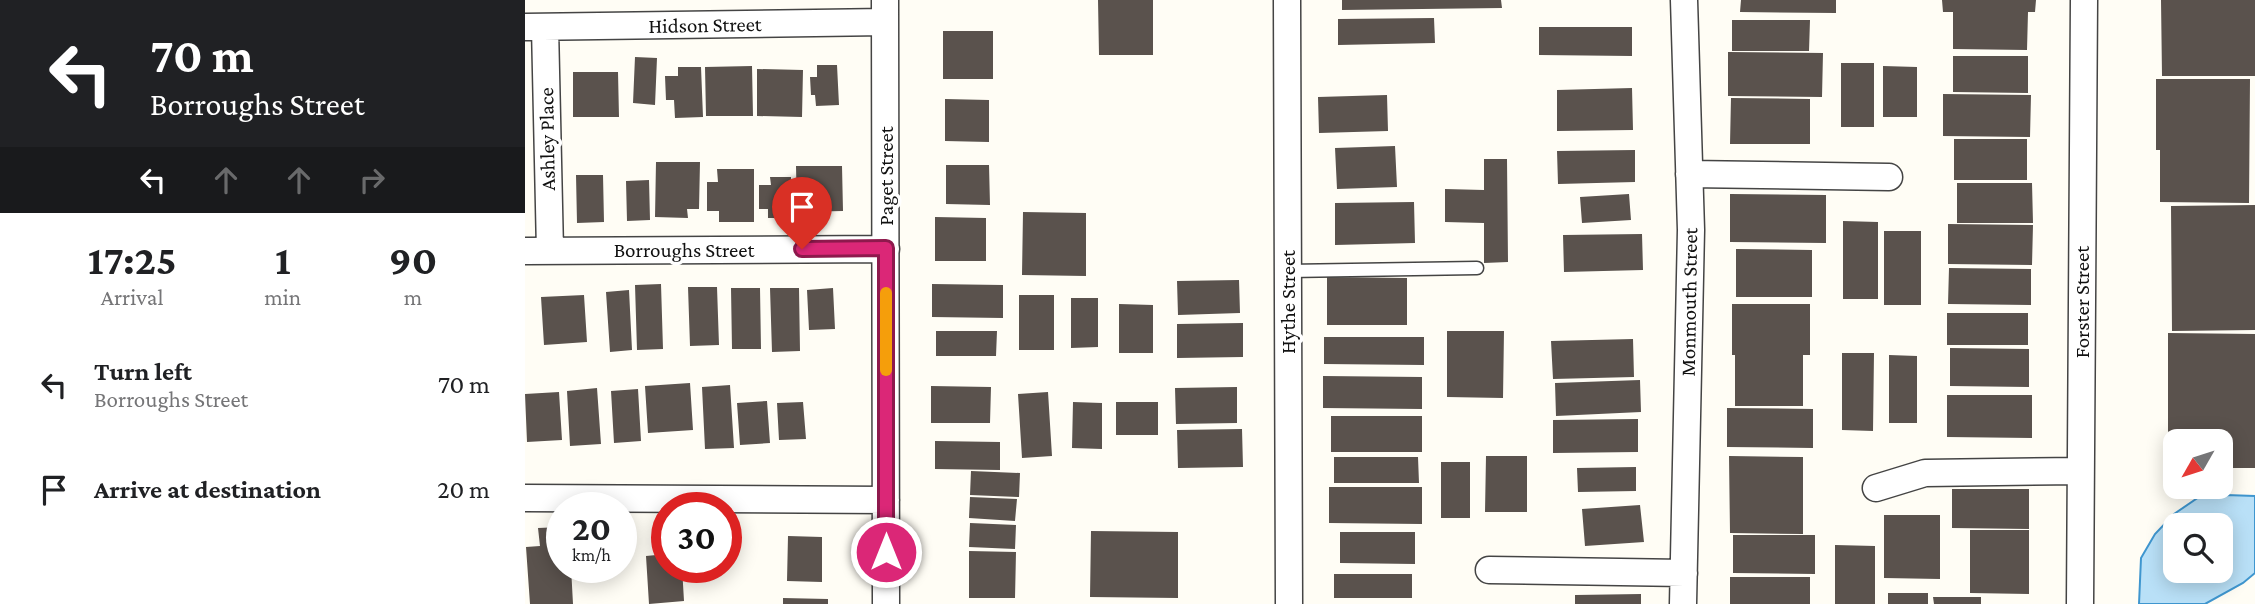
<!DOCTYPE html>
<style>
:root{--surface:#fff;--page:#f2f2f2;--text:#202124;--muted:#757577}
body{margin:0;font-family:"Crimson Pro",serif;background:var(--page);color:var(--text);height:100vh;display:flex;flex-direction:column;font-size:26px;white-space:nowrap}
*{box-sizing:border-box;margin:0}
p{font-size:23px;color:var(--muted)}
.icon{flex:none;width:38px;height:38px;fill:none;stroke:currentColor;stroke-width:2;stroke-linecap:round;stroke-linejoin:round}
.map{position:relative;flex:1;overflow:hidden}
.details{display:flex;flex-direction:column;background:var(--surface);width:525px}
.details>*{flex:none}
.top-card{background:#202124;color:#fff;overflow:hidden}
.needle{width:46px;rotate:231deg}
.fabs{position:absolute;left:1638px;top:429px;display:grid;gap:14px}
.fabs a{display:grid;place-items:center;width:70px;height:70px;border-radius:14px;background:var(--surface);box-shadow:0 4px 18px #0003;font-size:35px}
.speed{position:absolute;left:21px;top:492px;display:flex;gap:14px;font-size:35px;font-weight:700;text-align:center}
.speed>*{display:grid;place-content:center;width:91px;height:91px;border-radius:50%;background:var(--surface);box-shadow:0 4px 18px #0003;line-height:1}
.speed small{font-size:18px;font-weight:400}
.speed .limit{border:10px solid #d22;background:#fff;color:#111}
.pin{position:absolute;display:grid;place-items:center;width:60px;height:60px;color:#fff;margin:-72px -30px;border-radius:50% 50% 50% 0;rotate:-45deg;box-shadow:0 0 7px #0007}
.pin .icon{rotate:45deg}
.me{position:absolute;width:77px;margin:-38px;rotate:0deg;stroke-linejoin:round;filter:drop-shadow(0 0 5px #0008)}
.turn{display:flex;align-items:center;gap:24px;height:147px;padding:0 35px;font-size:32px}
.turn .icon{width:91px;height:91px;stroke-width:2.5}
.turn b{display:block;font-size:49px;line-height:60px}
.lanes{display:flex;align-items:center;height:66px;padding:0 35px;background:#0003;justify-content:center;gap:35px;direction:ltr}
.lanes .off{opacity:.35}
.eta{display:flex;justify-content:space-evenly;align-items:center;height:119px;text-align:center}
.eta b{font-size:42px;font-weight:700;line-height:49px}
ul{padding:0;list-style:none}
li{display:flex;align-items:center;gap:21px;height:105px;padding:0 35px}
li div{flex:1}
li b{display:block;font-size:26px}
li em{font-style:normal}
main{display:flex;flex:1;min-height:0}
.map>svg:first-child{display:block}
.water{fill:#b9e0f7;stroke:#3f96cf;stroke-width:2;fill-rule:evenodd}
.building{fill:#5a524d}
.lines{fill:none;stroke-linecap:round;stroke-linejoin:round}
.lane-casing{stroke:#444;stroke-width:15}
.street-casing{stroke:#444;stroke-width:29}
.lane{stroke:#fff;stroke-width:12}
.street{stroke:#fff;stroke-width:26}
.route-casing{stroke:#8e194d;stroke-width:18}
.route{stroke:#db2777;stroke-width:12}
.slow{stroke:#f59e0b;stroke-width:12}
.labels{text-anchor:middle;stroke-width:7;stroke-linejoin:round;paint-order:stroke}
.street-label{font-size:21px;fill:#111;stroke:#fff}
</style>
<main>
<section class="details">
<div class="top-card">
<div class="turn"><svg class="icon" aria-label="left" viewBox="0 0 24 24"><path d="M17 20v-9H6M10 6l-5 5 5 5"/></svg><div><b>70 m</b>Borroughs Street</div></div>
<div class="lanes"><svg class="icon" aria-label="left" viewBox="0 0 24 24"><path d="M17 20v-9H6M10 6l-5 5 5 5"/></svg><svg class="icon off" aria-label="ahead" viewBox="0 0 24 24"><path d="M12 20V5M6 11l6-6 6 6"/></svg><svg class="icon off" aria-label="ahead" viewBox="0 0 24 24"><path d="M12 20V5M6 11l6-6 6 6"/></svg><svg class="icon off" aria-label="right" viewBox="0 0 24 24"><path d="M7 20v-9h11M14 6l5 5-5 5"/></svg></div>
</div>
<div class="eta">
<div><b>17:25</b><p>Arrival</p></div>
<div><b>1</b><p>min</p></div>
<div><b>90</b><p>m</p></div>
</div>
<ul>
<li><svg class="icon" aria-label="left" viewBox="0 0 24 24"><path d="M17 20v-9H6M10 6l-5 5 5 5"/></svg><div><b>Turn left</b><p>Borroughs Street</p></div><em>70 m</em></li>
<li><svg class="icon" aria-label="arrive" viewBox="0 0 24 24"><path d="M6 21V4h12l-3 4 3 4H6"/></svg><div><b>Arrive at destination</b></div><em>20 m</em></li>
</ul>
</section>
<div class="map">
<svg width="1730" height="604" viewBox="0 0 1730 604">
<rect width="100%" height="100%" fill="#fffdf5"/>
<path class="water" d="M1701,495L1730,496V573L1718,583L1680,604H1614L1616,558L1630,534L1649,514L1674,497ZM1650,525H1696V570H1650Z"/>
<path class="building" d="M573,0H628V55H574Z
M817,0H976L977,8L817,10Z
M1216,0H1311V13L1215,12Z
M1417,0H1511L1510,12H1503L1502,50L1428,49V12H1418Z
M1636,0H1730V76H1637Z
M909,18L910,43L813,45V19Z
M1207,20H1285L1284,51H1207Z
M1014,27H1107V56L1014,55Z
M418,31H468V79H418Z
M1203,52L1298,53L1297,97L1203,96Z
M1428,56H1503V93L1428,92Z
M110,57L132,58L130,105L108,103Z
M1316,63H1349V127H1316Z
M292,65H312L314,105L291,106L290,95H286L285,77H292Z
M227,66L228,116H181L180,67Z
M1358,66L1392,67V117H1358Z
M153,67H176L178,117L150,118L149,100H141L140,76H153Z
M232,69L278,70L277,117L232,116Z
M48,72H93L94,117H48Z
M1631,79H1725L1724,203L1635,202V150H1631Z
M1107,88L1108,130L1032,131V90Z
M1418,94L1506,95L1505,137L1418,136Z
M862,95L863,131L794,133L793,97Z
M1206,98L1285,99V144H1205Z
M420,99L464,100V142L420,141Z
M1429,139H1502V180H1429Z
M870,146L872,187L812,189L810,148Z
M1110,150V182L1033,184L1032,151Z
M959,159H982L983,262L959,263V223L920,222V189L959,190Z
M131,162H175L174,209H162L163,218L130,217Z
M421,165H464L465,205L421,204Z
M271,166H317L318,211L272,212Z
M192,169H229V222H194V211H182V182H193Z
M51,175H78L79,222L52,223Z
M245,177H266V218H243V209H234V185H246Z
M124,180L125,220L102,221L101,181Z
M1432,183H1507L1508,223H1432Z
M1104,194L1106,220L1057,223L1055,197Z
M1205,194L1301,195V243L1205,242Z
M889,202L890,243L810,245V203Z
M1730,205V330L1647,331L1646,206Z
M498,212L561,213V276L497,275Z
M410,217L461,218V261H410Z
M1318,221L1353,222V299H1318Z
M1423,224L1508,225L1507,265L1423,264Z
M1359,231H1396V305H1359Z
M1117,234L1118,270L1039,272L1038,235Z
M1211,249L1287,250V297H1211Z
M1424,268L1506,269V305L1423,304Z
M802,277L882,278V325H802Z
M714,280L715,313L653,315L652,281Z
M136,284L138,349L112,350L110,285Z
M407,284L478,285V318L407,317Z
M163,287H192L194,345L165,346Z
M206,288H235L236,349H207Z
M245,288H274L275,351L247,352Z
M308,288L310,329L284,330L282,290Z
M104,290L107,350L85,352L81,292Z
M59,295L62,342L19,345L16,297Z
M494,295H529V350H494Z
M546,298H573V347L546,348Z
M594,304L628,305V353H594Z
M1207,304H1285V355H1278V406H1210V355H1207Z
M1422,313H1503V345H1422Z
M718,323V357L652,358V324Z
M411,331H472L471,356H411Z
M922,331H979L978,398L922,397Z
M1643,333L1730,334V468H1696V441H1650V468H1643Z
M799,337H899V365L799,364Z
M1108,339L1109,377L1028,379L1026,341Z
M1425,348L1504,349V387L1425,386Z
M1317,353H1349L1348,431L1317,430Z
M1364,355L1392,356V423H1364Z
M798,376L897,377V409L798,408Z
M1115,380L1116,412L1031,416L1030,383Z
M165,383L168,430L123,433L120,386Z
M205,385L209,448L180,449L177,387Z
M406,386L466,387L465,423H406Z
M712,387V423L651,424L650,388Z
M72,388L76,444L45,446L42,391Z
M113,389L116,441L89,443L86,391Z
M34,392L37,440L2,442L0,394Z
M523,392L527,456L497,458L493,394Z
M1422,395H1507V438L1422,437Z
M242,401L245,443L215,445L212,403Z
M278,402L281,439L254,440L252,403Z
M548,402L577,403V449L547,448Z
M591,402H633V435H591Z
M1202,408L1288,409V448L1202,447Z
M806,416H897V452H806Z
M1113,419V452L1028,453V420Z
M717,429L718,467L653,468L652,430Z
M410,441L475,442V470L410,469Z
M961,456H1002V512H960Z
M1204,456L1278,457V534L1205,533Z
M809,457H893L894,483H809Z
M916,462H945V518H916Z
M1111,467V491L1053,492L1052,468Z
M446,471L495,473L494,497L445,495Z
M804,487H897V524L804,523Z
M1427,489H1504V529L1427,528Z
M445,497L492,499L490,521L444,518Z
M1115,505L1119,542L1060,546L1057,509Z
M1359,515H1415V579L1359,578Z
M445,523L491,525L490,549L444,547Z
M37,527V567H46L48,604H5L1,547L15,546L13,528Z
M1445,530H1504V594L1445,593Z
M566,531L653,532V598L565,597Z
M815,532H890V564L815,563Z
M1208,535H1290V574L1208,573Z
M263,536L297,537V582L262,581Z
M1310,545L1350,546V604H1310Z
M444,551L491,552L490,598H444Z
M142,554V567H157L159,601L124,604L121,556Z
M809,574H887V598H809Z
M1205,577H1285V604H1205Z
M1363,593H1403V604H1363Z
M1116,594V604H1050V595Z
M1408,597H1456V604H1409Z
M258,598L303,599V604H258Z"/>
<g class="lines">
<defs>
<path id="lane" d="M763,271L952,268"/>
<path id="street" d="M360,0L361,604
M762,0L764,604
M0,27L360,22
M20,27L25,251
M1164,174L1364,177
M0,251L361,249
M1351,488L1400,473L1555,471
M0,498L361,500
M964,570L1159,573
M1158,604L1166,230L1159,0
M1555,604L1559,0"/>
</defs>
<use href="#lane" class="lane-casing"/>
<use href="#street" class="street-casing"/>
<use href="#lane" class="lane"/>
<use href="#street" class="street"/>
</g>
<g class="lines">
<defs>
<path id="route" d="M277,249L361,248V552"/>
</defs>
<use href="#route" class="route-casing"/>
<use href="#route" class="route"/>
<path class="slow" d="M361,293V370"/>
</g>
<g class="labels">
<g class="street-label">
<text transform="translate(180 25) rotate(-1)" y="7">Hidson Street</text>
<text transform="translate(22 139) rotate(-91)" y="7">Ashley Place</text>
<text transform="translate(361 176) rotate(-90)" y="7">Paget Street</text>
<text x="159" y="257">Borroughs Street</text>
<text transform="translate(763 302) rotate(-90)" y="7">Hythe Street</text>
<text transform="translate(1164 302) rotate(-89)" y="7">Monmouth Street</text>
<text transform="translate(1557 302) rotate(-90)" y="7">Forster Street</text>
</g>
</g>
</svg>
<div class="fabs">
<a><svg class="needle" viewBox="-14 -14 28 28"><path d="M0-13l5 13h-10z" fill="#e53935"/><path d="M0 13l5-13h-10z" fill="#757577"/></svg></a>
<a><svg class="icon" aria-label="search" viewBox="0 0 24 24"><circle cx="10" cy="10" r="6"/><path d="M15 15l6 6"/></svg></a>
</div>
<div class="speed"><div>20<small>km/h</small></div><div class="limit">30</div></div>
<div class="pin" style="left:277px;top:249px;background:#d93025"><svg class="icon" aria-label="arrive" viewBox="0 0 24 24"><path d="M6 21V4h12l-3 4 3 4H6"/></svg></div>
<svg class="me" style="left:361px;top:552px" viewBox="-20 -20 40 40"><circle r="17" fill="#db2777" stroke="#fff" stroke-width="3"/><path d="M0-11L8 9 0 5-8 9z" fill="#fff"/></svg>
</div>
</main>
